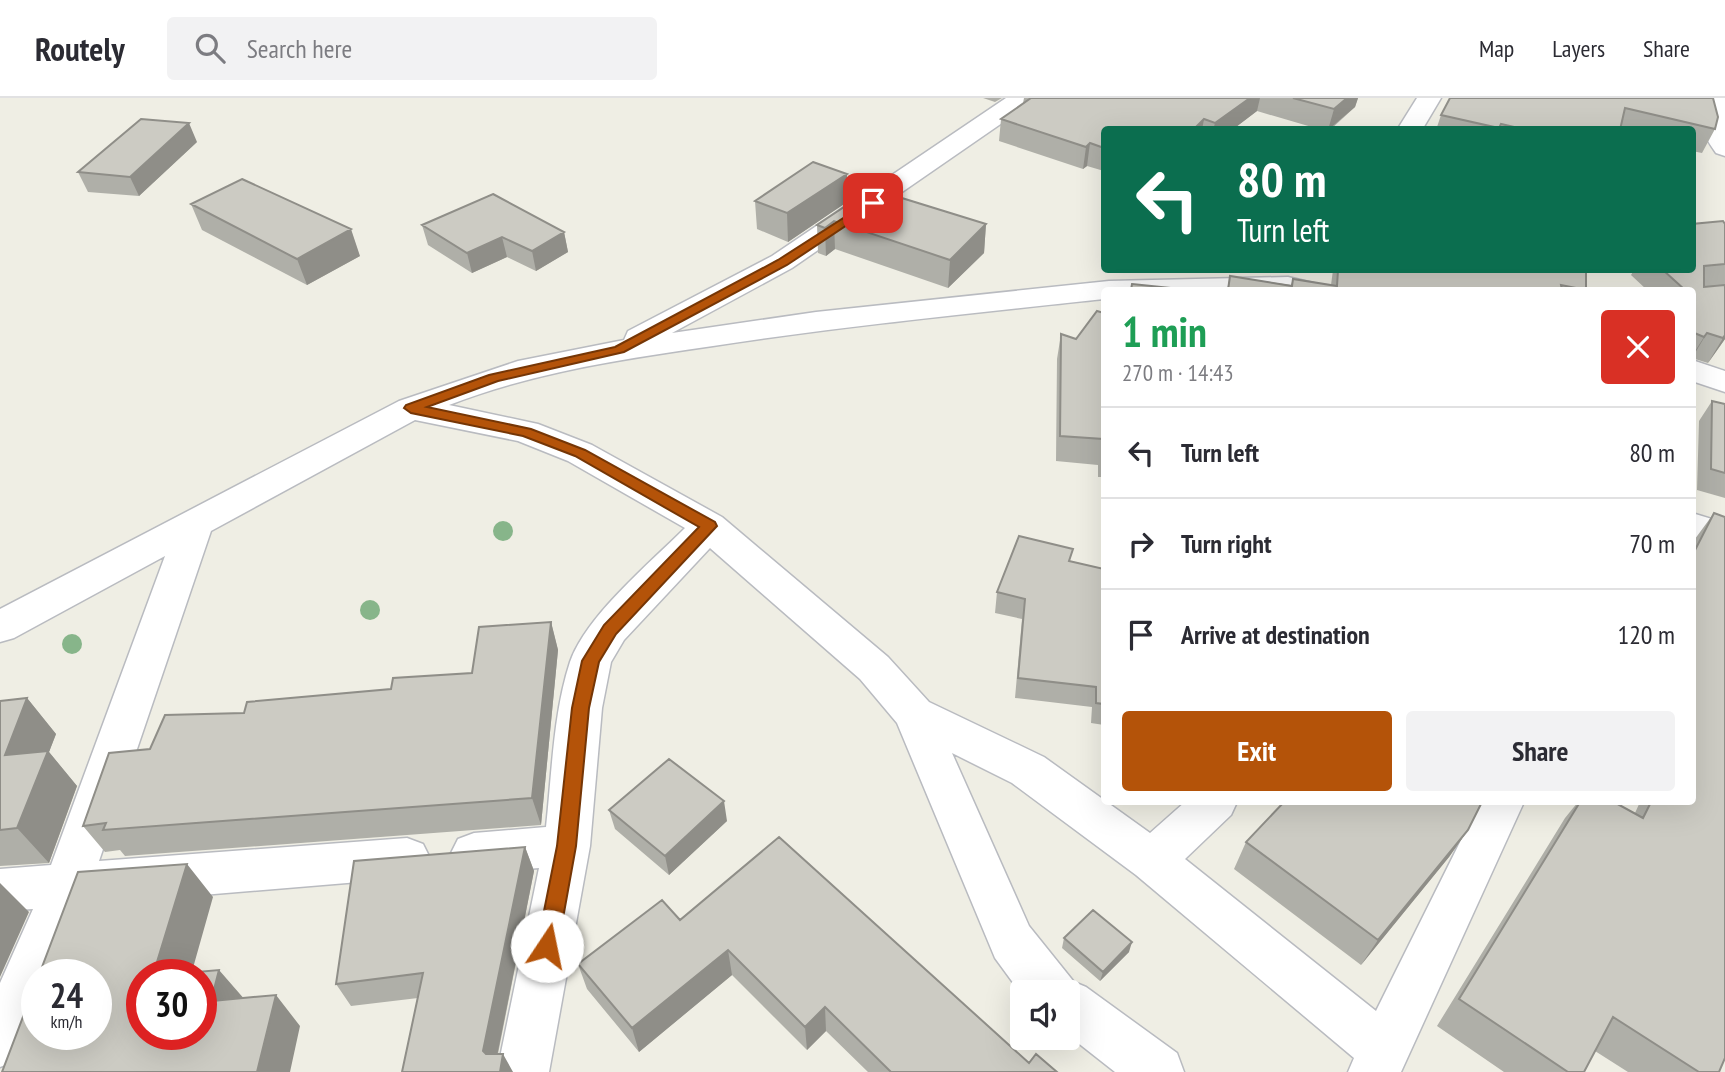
<!DOCTYPE html>
<meta charset="utf-8">
<style>
:root{--surface:#fff;--page:#f2f2f3;--text:#2b2b33;--muted:#7c7c81;--line:#e1e1e2;--accent:#b45309}
body{margin:0;font-family:"PT Sans Narrow",sans-serif;background:var(--page);color:var(--text);height:100vh;display:flex;flex-direction:column;font-size:26px;white-space:nowrap}
*{box-sizing:border-box;margin:0}
p{font-size:23px;color:var(--muted)}
.icon{flex:none;width:38px;height:38px;fill:none;stroke:currentColor;stroke-width:2;stroke-linecap:round;stroke-linejoin:round}
.map{position:relative;flex:1;overflow:hidden}
.side{position:absolute;left:1101px;top:189px;width:595px;height:518px;display:flex;flex-direction:column;background:var(--surface);border-radius:7px;box-shadow:0 7px 28px #0002}
.side>*{flex:none}
.guide{position:absolute;left:1101px;top:28px;width:595px;height:147px;border-radius:7px;box-shadow:0 7px 28px #0002;background:#0b6e4f;color:#fff;overflow:hidden}
.buttons{position:absolute;left:1010px;top:882px;display:grid;gap:14px}
.buttons a{display:grid;place-items:center;width:70px;height:70px;border-radius:7px;background:var(--surface);box-shadow:0 7px 28px #0002;font-size:35px}
.speed{position:absolute;left:21px;top:861px;display:flex;gap:14px;font-size:35px;font-weight:700;text-align:center}
.speed>*{display:grid;place-content:center;width:91px;height:91px;border-radius:50%;background:var(--surface);box-shadow:0 7px 28px #0002;line-height:1}
.speed small{font-size:18px;font-weight:400}
.speed .limit{border:10px solid #d22;background:#fff;color:#111}
.pin{position:absolute;display:grid;place-items:center;width:60px;height:60px;color:#fff;margin:-30px;border-radius:14px;box-shadow:0 4px 10px #0006}
.me{position:absolute;width:77px;margin:-38px;rotate:11deg;stroke-linejoin:round;filter:drop-shadow(0 0 5px #0008)}
.turn{display:flex;align-items:center;gap:24px;height:147px;padding:0 21px;font-size:32px}
.turn .icon{width:91px;height:91px;stroke-width:2.5}
.turn b{display:block;font-size:49px;line-height:60px}
.round{display:grid;place-items:center;flex:none;width:74px;height:74px;border-radius:7px;background:var(--page)}
.summary{display:flex;align-items:center;justify-content:space-between;height:119px;padding:0 21px}
h1{font-size:42px;font-weight:600;line-height:52px;color:#1e9e55}
.action{display:flex;gap:14px;margin-top:auto;padding:14px 21px}
.action a{flex:1;height:80px;border-radius:7px;background:var(--accent);color:#fff;font-size:28px;font-weight:600;line-height:80px;text-align:center}
.action a+a{background:var(--page);color:var(--text)}
ul{padding:0;list-style:none}
li{display:flex;align-items:center;gap:21px;height:91px;padding:0 21px;border-top:2px solid var(--line)}
li div{flex:1}
li b{display:block;font-size:26px}
li em{font-style:normal}
header{display:flex;align-items:center;gap:42px;box-sizing:border-box;height:98px;padding:0 35px;background:var(--surface);border-bottom:2px solid var(--line)}
header strong{font-size:33px}
nav{display:flex;gap:38px;margin-inline-start:auto;font-size:24px}
.search{width:490px;height:63px;background:var(--page);display:flex;align-items:center;gap:18px;box-sizing:border-box;padding:0 24px;border-radius:7px;color:var(--muted);font-size:26px}
.map>svg:first-child{display:block}
.lines{fill:none;stroke-linecap:round;stroke-linejoin:round}
.minor-casing{stroke:#b9bbc0;stroke-width:3}
.minor{fill:#fff;fill-rule:evenodd}
.tree{fill:#87b58a}
.wall{fill:#afafa8}
.shaded-wall{fill:#8f8e88}
.building{fill:#cccbc3;stroke:#8f8e88;stroke-width:2}
.route{fill:#b45309;stroke:#753606;stroke-width:2}
</style>
<header>
<strong>Routely</strong>
<div class="search"><svg class="icon" aria-label="search" viewBox="0 0 24 24"><circle cx="10" cy="10" r="6"/><path d="M15 15l6 6"/></svg>Search here</div>
<nav><a>Map</a><a>Layers</a><a>Share</a></nav>
</header>
<div class="map">
<svg width="1725" height="974" viewBox="0 0 1725 974">
<rect width="100%" height="100%" fill="#efeee4"/>
<g class="lines">
<defs>
<path id="minor" d="M1006,0H1034L1031,5L792,170L672,235L816,214L1109,183L1288,179L1317,186L1321,192H1104V201C974,215 843,228 713,248C623,261 534,274 449,307L538,326L592,347L722,419L888,559L929,604L1044,659L1150,735L1185,704H1237L1231,717L1185,761L1376,913L1480,704H1524L1401,974H1348L1354,960L1136,777L1012,685L952,655L1029,828L1074,884L1086,889L1177,955L1184,974H1115L1068,937V894H1022V897L995,860L897,625L860,581L710,450L624,542L611,564L602,610L590,748L549,974H497L539,770L474,775L458,769L451,755L458,741L474,735L546,729C552,675 553,616 570,564C586,518 650,465 685,430L568,363L518,343L415,322L211,433L99,763L407,740L423,746L430,760L423,774L407,780L83,807L54,877H37V918L18,962L0,969V885L33,811L0,813V771L51,767L165,458L14,540L0,544V511L399,303L518,263L624,242L628,233L772,158Z
M1417,0H1441L1422,32H1397Z
M1704,0H1725V58L1716,55C1702,36 1697,23 1704,0Z
M1692,262L1725,273V294L1692,283Z
M1692,415L1725,425V451L1692,441Z"/>
</defs>
<use href="#minor" class="minor-casing"/>
<use href="#minor" class="minor"/>
</g>
<g class="tree">
<circle cx="503" cy="433" r="10"/>
<circle cx="370" cy="512" r="10"/>
<circle cx="72" cy="546" r="10"/>
</g>
<path class="wall" d="M983,0H1002L995,4Z
M1024,0H1358L1355,9L1330,32H1322L1257,13L1232,32H1104V73L1087,68L1083,71L999,43L1001,21L1023,5Z
M1713,0L1715,31L1702,55L1692,53V32H1436L1441,17Z
M197,44L139,98L88,94L78,74Z
M881,88V93L986,126L984,155L948,190L835,151L826,158L818,155L817,127Z
M755,103L847,104L788,144L757,131Z
M191,106L360,158L307,187L202,132Z
M1725,126V241L1708,265L1692,260V192H1647L1631,177L1634,172H1692Z
M422,127L564,134L568,154L536,173L507,159L472,175L428,147Z
M1333,172H1586V192H1227L1230,178L1291,187L1293,181L1331,187Z
M1104,215V379H1098V367L1056,363L1057,261L1061,236L1076,241Z
M1712,303L1725,306V400L1697,392L1699,323Z
M1714,415L1719,974H1628L1595,953L1584,974H1504L1437,928L1565,720L1578,704H1614L1635,715L1640,704H1692V445Z
M1071,463L1104,471V627L1091,625L1092,609L1015,600L1022,521L995,515L997,494Z
M551,524L558,552L541,727L125,758L120,752L105,754L83,728L150,651L244,615L391,591L472,575Z
M27,600L56,636L49,654L77,688L49,765L0,768V603Z
M609,712L727,723L669,777L615,731Z
M1468,732L1449,759L1361,867L1234,771L1246,744Z
M525,749L534,773L498,956L513,974L418,900L351,908L336,886Z
M680,822L1029,965L1057,974H868L826,933L807,952L732,877L639,954L587,891L578,866Z
M1064,840L1129,854L1100,883L1062,850Z"/>
<path class="shaded-wall" d="M1250,0H1260L1257,13L1232,32H1213L1215,25Z
M1347,0H1358L1355,9L1328,32L1334,11Z
M1204,21L1202,32H1193Z
M189,25L197,44L139,98L130,79Z
M1090,45L1087,68L1083,71L1086,49Z
M847,76V104L788,144L787,115Z
M834,123L835,151L826,158L825,130Z
M986,126L984,155L948,190L950,162Z
M351,131L360,158L307,187L297,161Z
M564,134L568,154L536,173L532,153Z
M502,139L507,159L472,175L467,155Z
M1707,235L1692,260V258L1704,239Z
M1725,237V241L1708,265L1723,240Z
M551,524L558,552L541,727L532,700Z
M27,600L56,636L49,654L77,688L49,765L17,730L5,657Z
M724,703L727,723L669,777L665,758Z
M1468,732L1449,759L1361,867L1378,842Z
M525,749L534,773L494,973L483,953Z
M187,766L213,799L191,877H153Z
M0,785L29,814L0,879Z
M1132,844L1129,854L1100,883L1103,874Z
M728,852L732,877L639,954L632,930Z
M219,872L246,903H211Z
M276,897L300,928L290,974H257Z
M825,909L826,933L807,952L805,929Z
M503,956L513,974H500Z"/>
<path class="building" d="M1031,0H1250L1215,25L1204,21L1193,32H1104V50L1090,45L1086,49L1001,21Z
M1293,0H1347L1334,11Z
M1450,0H1713L1718,19L1715,31L1625,10L1620,32H1527L1501,26L1499,30L1441,17Z
M141,21L189,25L130,79L78,74Z
M813,64L847,76L787,115L755,103Z
M242,81L351,131L297,161L191,106Z
M877,87L881,88L876,92L986,126L950,162L834,123L825,130L817,127Z
M493,96L564,134L532,153L502,139L467,155L422,127Z
M1723,123L1725,126V166L1704,168V189L1725,187V237L1723,240L1707,235L1704,239L1692,234V192H1685L1663,172H1692V126Z
M1338,172H1586V192L1561,187L1562,192H1228L1230,178L1292,188L1293,181L1337,188Z
M1132,186L1190,192H1131Z
M1097,213L1104,215V353H1103V341L1060,338L1061,236L1076,241Z
M1712,303L1725,306V375L1711,371Z
M1714,415L1725,419V960L1719,974H1699L1613,919L1584,974H1568L1459,901L1580,704H1614L1643,720L1651,704H1692V458Z
M1019,438L1073,451L1069,463L1104,471V606L1096,605V589L1018,580L1025,501L997,494Z
M551,524L532,700L103,732L106,725L83,728L109,655L150,651L165,617L244,615L247,604L391,591L393,580L472,575L479,529Z
M27,600L5,657L48,653L17,730L0,732V603Z
M669,661L724,703L665,758L609,712Z
M1284,704H1482L1468,732L1378,842L1246,744Z
M779,739L1029,965L1036,956L1057,974H891L825,909L805,929L728,852L632,930L578,866L662,802L680,822Z
M525,749L483,953L486,956H503L500,974H402L423,875L336,886L354,763Z
M187,766L153,877H142V936H201V877H162L219,872L211,903L276,897L257,974H2L37,882V936H96V877H39L78,774Z
M1093,812L1132,844L1103,874L1064,840Z"/>
<path class="route" d="M873,101L878,105L877,107L787,167L624,254L498,283L427,309L531,331L585,352L715,424L717,428L616,536L599,564L589,610L576,748L558,848L555,855L547,858L540,855L537,848L557,748L572,610L582,563L604,527L699,429L575,358L523,338L411,315L404,310L406,307L489,277L615,249L778,162Z"/>
</svg>
<div class="buttons">
<a><svg class="icon" aria-label="sound" viewBox="0 0 24 24"><path d="M4 9h4l5-4v14l-5-4H4zM17 9q2 3 0 6"/></svg></a>
</div>
<div class="speed"><div>24<small>km/h</small></div><div class="limit">30</div></div>
<div class="pin" style="left:873px;top:105px;background:#d93025"><svg class="icon" aria-label="arrive" viewBox="0 0 24 24"><path d="M6 21V4h12l-3 4 3 4H6"/></svg></div>
<svg class="me" style="left:547px;top:848px" viewBox="-20 -20 40 40"><circle r="19" fill="#fff"/><path d="M0-13L10 11 0 6-10 11z" fill="#b45309"/></svg>
<div class="guide">
<div class="turn"><svg class="icon" aria-label="left" viewBox="0 0 24 24"><path d="M17 20v-9H6M10 6l-5 5 5 5"/></svg><div><b>80 m</b>Turn left</div></div>
</div>
<section class="side">
<div class="summary"><div><h1>1 min</h1><p>270 m · 14:43</p></div><a class="round" style="background:#d93025;color:#fff"><svg class="icon" aria-label="close" viewBox="0 0 24 24"><path d="M6 6l12 12M18 6L6 18"/></svg></a></div>
<ul>
<li><svg class="icon" aria-label="left" viewBox="0 0 24 24"><path d="M17 20v-9H6M10 6l-5 5 5 5"/></svg><div><b>Turn left</b></div><em>80 m</em></li>
<li><svg class="icon" aria-label="right" viewBox="0 0 24 24"><path d="M7 20v-9h11M14 6l5 5-5 5"/></svg><div><b>Turn right</b></div><em>70 m</em></li>
<li><svg class="icon" aria-label="arrive" viewBox="0 0 24 24"><path d="M6 21V4h12l-3 4 3 4H6"/></svg><div><b>Arrive at destination</b></div><em>120 m</em></li>
</ul>
<div class="action"><a>Exit</a><a>Share</a></div>
</section>
</div>
